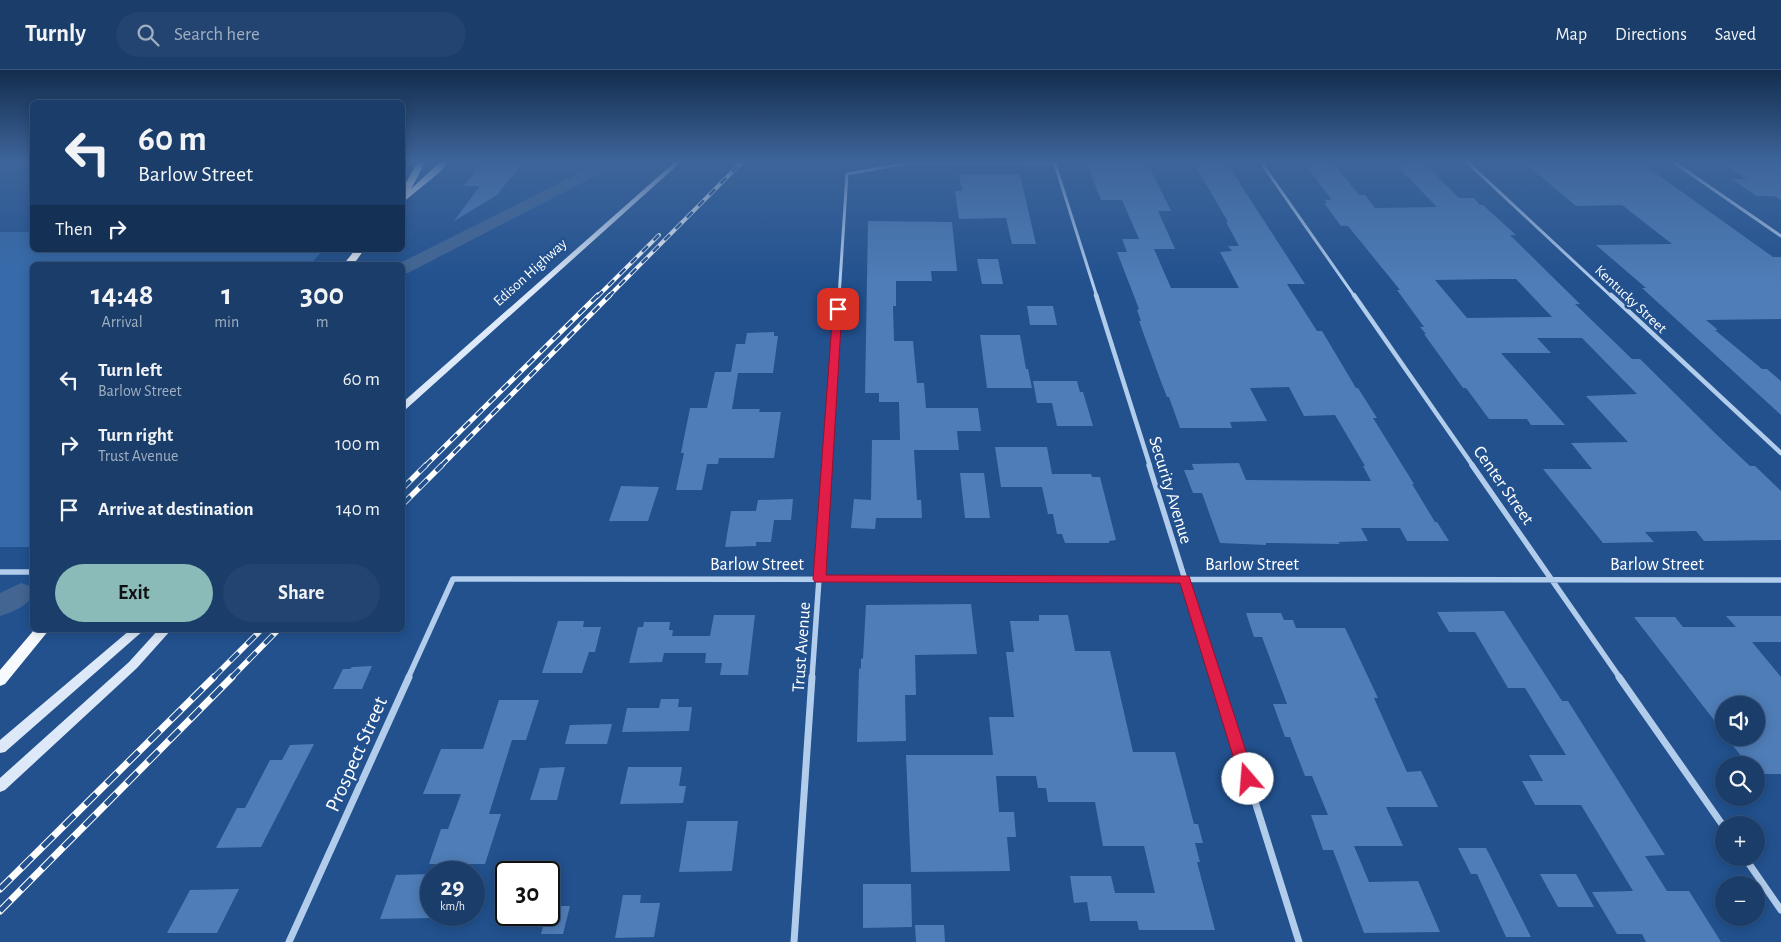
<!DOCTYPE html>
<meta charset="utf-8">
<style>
:root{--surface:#1a3d6a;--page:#234470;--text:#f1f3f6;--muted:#9faec1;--line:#38567e;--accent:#8bbbb9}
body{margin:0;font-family:"Alegreya Sans",sans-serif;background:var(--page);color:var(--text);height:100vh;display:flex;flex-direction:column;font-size:19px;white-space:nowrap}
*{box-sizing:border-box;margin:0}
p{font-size:16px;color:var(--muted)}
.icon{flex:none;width:28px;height:28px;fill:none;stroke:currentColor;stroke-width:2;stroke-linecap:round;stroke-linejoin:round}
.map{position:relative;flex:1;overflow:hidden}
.details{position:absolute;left:30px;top:192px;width:375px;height:370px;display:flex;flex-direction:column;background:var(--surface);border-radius:8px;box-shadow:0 2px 12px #0003,0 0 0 1px var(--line)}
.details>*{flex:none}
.hud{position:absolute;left:30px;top:30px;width:375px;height:152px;border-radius:8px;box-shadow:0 2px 12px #0003,0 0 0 1px var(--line);background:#1a3d6a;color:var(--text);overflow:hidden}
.tools{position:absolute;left:1715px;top:626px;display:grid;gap:10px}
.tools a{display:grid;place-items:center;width:50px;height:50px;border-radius:50%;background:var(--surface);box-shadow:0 2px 12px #0003,0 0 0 1px var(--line);font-size:25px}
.speed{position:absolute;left:420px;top:791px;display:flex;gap:10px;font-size:25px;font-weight:700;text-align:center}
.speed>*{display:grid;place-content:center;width:65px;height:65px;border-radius:50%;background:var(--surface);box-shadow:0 2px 12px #0003,0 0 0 1px var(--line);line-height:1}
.speed small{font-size:12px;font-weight:400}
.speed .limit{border:2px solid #111;border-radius:8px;background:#fff;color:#111}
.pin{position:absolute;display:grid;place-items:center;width:42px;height:42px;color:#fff;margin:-21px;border-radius:10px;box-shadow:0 2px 8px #0006}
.me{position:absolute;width:55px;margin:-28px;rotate:342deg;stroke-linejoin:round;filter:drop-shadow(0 0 4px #0008)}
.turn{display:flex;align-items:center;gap:18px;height:105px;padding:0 25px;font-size:22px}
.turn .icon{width:65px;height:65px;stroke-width:2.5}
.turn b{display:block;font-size:35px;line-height:42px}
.then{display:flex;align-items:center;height:48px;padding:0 25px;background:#0003;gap:10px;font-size:19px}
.eta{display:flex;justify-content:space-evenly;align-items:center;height:85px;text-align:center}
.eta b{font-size:30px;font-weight:700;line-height:35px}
.primary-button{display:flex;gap:10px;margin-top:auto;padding:10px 25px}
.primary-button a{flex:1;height:58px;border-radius:30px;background:var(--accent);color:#111;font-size:20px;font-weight:700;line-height:58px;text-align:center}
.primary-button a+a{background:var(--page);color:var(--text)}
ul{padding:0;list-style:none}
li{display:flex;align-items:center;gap:15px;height:65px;padding:0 25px}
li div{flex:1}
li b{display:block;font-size:19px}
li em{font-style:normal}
header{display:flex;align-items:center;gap:30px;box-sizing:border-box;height:70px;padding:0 25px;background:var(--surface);border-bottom:1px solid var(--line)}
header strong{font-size:24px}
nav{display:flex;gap:28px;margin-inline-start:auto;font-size:18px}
.search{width:350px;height:45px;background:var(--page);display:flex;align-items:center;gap:12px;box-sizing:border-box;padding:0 18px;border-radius:28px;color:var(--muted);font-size:19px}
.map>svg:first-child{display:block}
.green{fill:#366bab}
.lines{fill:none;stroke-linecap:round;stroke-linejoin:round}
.canal{fill:#436591;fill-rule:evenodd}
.building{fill:#4f7db7;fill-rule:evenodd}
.street-far3{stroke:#b2ccec;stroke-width:3}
.street-far2{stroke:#b2ccec;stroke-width:4.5}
.street-far1{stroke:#b2ccec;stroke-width:5.5}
.street{stroke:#b2ccec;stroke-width:7}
.secondary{fill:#dde9f9;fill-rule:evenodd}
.primary{fill:#f7faff;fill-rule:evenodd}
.rail-far3-casing{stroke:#fff;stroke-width:4}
.rail-far2-casing{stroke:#fff;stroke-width:5}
.rail-far1-casing{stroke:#fff;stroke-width:5.5}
.rail-casing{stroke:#fff;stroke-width:7}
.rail-far3{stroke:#22518e;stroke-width:2.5;stroke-dasharray:8;stroke-linecap:butt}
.rail-far2{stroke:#22518e;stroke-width:3;stroke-dasharray:9;stroke-linecap:butt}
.rail-far1{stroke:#22518e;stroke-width:4;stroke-dasharray:12;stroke-linecap:butt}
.rail{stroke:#22518e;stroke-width:5;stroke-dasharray:15;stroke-linecap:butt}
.route{fill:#e11d48;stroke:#92132f}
.labels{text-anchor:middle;stroke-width:5;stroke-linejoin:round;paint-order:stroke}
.far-street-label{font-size:15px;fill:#fff;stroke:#22518e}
.street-label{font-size:18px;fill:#fff;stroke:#22518e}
.near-street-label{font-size:21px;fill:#fff;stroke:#22518e}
</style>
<header>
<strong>Turnly</strong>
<div class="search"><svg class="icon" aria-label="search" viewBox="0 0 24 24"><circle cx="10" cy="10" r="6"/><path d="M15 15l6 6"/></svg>Search here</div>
<nav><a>Map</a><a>Directions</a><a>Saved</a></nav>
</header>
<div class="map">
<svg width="1781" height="872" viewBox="0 0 1781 872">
<rect width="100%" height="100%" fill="#22518e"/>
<path class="green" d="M0,162H32V180H323L310,195H32V477H0Z"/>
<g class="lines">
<path class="canal" d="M607,91H627L625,94L601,103L408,203L402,204V195H396L591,97Z
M21,513L30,516L32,526C27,536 11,543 0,546V523Z"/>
</g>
<path class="building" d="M1086,92H1147L1171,141H1158L1175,179H1154L1171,218H1239L1220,182L1232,181L1228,176H1239L1226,152H1228L1193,92H1226L1305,214H1287L1317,261H1322L1356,318H1358L1377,348H1373L1414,414H1412L1435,452H1437L1449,471H1407L1400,458H1361L1368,471L1338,472L1340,474L1266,473V475L1220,473L1202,423H1193L1184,400H1194L1192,394L1239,393L1246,410L1371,411L1363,396H1365L1335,345L1304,346L1289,317L1250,318L1267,351L1230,352L1232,358H1180L1169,327H1167L1160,309L1139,251H1141L1137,240L1139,239L1117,182H1127L1122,169H1139L1122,130H1101Z
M1303,92H1327L1329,94H1334L1359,125H1365L1375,138L1437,137L1394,93L1423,92L1459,128H1474L1480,135H1483L1516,165H1510L1580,234H1575L1632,289H1640L1719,367L1750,396H1755L1781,421V470L1704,471L1696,461L1645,462L1654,472L1603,473L1543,399H1592L1571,373L1628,372L1586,326L1637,324L1582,268H1537L1551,283H1501L1565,355H1531L1527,349H1489L1466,318H1463L1424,264H1426L1420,257H1424L1397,220H1400L1348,156H1341L1324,133H1327L1325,130H1331L1329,126ZM1494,209H1516L1552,247L1467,248L1435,210Z
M1723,93H1781V130L1774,126H1757L1731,109H1747Z
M1643,94L1773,187H1781V249L1706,250L1718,260H1715L1762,299H1767L1781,311V345L1642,218H1646L1596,175L1672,174L1622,135L1576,136L1527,95Z
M479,96H520L497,125L454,151L480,116H464Z
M959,104H1017L1020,105L1036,174H1012L1006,148L959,149L955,121H962Z
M868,151L952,152L957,201H931L932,211H896V236H893L894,271H913L917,313H924L926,338H978L981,361H957L959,380H914L917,430H921L922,448H876L875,459L851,458L854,429L871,430L872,370H900L899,332H879V323H865Z
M977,189H998L1003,214H982Z
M1027,236H1053L1057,255H1030Z
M774,262V266H778L773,303H738L732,339H760L759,342H781L774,388H719L718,394H707L702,420H676L684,383H681L690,338H707L715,302H731L736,274H745L747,263Z
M980,265H1020L1026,299H1028L1032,318H987Z
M1033,311H1077L1080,322H1083L1093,356H1057L1052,333H1037Z
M995,377H1047L1052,404H1091L1092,407H1100L1116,470L1109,471V473H1065L1062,464H1057L1053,444H1048L1042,417H1001Z
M960,403H984L990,448H965Z
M621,416L659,417L648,451H609Z
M793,429L791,450H774L771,472H756V476L725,477L731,441H756L758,430Z
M971,534L977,584L915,585L916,625H905L906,671L857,672L859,599L861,598V589L863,588L866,535Z
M1504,541L1562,631H1568L1665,785L1645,786L1667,821H1689L1721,872H1646L1642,864H1617L1592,822L1633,821L1581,735H1535L1522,711H1543L1529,685H1566L1525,618H1508L1475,562H1449L1437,542Z
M1246,543H1281L1284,550H1293L1296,558H1345L1378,628H1374L1407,702L1421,701L1438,737H1386L1403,776H1354L1369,812L1418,811L1440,862L1364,863L1333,780H1323L1311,745H1328L1312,706H1305L1290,667H1285L1273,634H1287L1262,567H1254Z
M714,545H755L748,605H720L722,593H705L706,583H664L662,592L629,593L638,557H643L644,552H670L669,560H673L672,566H710Z
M1039,545H1068L1075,581H1110L1133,682H1175L1194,754H1198L1203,773H1195L1200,792H1197L1215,860H1139L1137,851H1090L1087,832L1074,833L1070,806H1111L1115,823H1155L1144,776H1103L1095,732H1048L1046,718H1038L1036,706H996L999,742H1014L1016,767H1007L1010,801L911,802L906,685H993L989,647H1014L1006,582H1014L1010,551H1039Z
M1726,546H1781V572H1752L1781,607V704H1756V695H1748L1727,668H1756V635H1724V663L1634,547H1675L1683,557H1736Z
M558,551H584L583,557H601L595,582H589L582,603H542Z
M372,596L362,619H333L343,599H350L352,597Z
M661,629H679L678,637H692L689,661L622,662L627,638H659Z
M499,630H539L526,670H512L489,744H501L485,794H429L441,759H448L461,724H423L441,679H483Z
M612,654L607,674H565L570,655Z
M314,674L261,777L216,778L237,738H245L270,690H282L290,675Z
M565,697L557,730H530L540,698Z
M628,697H682L679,716H686L683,733L620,734Z
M687,751H738L732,801L679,802Z
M1458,778H1486L1531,867H1506L1477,804H1471Z
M431,804V848L380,849L396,805Z
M1540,804H1576L1594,837H1558Z
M863,814H911L912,857L863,858Z
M239,819L217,863H167L190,820Z
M623,825H641L640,833H660L654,867L615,868Z
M549,836H570L563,864H541L546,845H549Z
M915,855H944L945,872H916Z"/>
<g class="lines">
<path class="street-far3" d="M1054,91L1097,227
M1260,91L1355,227
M1466,91L1612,227
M1672,91L1781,166
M839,227L847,104L909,93L1055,94"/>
<path class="street-far2" d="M1096,225L1150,396
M1354,225L1473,396
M1611,225L1781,383
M827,396L839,225"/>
<path class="street-far1" d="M1149,395L1216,608
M1472,395L1620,608
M0,502H32
M408,608L453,509L1781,510
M812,608L827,395"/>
<path class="street" d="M1216,607L1299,872
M1619,607L1724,757
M1745,788L1781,840
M289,872L409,607
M794,872L812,607"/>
<path class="secondary" d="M676,91H682L405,340L402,341V333Z
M130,560H144L5,682L0,683V670Z
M158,560H171L137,598L5,720L0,722V708L129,592Z"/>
<path class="primary" d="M418,91H426L411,119L441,91H449L440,102L402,133V120Z
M355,180H364L353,195H343Z
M34,560H49L5,614L0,616V600Z"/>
<defs>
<path id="rail-far3" d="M597,227L659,165
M608,227L743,91"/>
<path id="rail-far2" d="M425,396L598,225
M441,396L610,225"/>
<path id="rail-far1" d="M402,419L426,395
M402,435L442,395
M213,608L261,560
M231,608L278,560"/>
<path id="rail" d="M0,819L214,607
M0,841L232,607"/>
</defs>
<use href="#rail-far3" class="rail-far3-casing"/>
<use href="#rail-far2" class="rail-far2-casing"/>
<use href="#rail-far1" class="rail-far1-casing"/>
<use href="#rail" class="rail-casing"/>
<use href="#rail-far3" class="rail-far3"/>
<use href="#rail-far2" class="rail-far2"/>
<use href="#rail-far1" class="rail-far1"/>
<use href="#rail" class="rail"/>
</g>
<linearGradient id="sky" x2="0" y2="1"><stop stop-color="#132d4e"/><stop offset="0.43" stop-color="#3e659b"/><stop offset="1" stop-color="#3e659b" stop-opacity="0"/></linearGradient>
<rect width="1781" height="213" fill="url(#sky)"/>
<path class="route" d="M838,236L842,239L826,505L1189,506L1255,709L1253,713L1248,715L1242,713L1240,709L1180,513L815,512L813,509L833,239Z"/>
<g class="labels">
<g class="far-street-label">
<text transform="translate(530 202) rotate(-42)" y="5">Edison Highway</text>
<text transform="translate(1631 229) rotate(43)" y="5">Kentucky Street</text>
</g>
<g class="street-label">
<text transform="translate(1504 415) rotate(55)" y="6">Center Street</text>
<text transform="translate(1171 420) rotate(73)" y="6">Security Avenue</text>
<text x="757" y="500">Barlow Street</text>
<text x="1252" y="500">Barlow Street</text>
<text x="1657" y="500">Barlow Street</text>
<text transform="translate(801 577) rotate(-86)" y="6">Trust Avenue</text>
</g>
<g class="near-street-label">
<text transform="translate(356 684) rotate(-66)" y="7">Prospect Street</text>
</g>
</g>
</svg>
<div class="tools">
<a><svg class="icon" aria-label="sound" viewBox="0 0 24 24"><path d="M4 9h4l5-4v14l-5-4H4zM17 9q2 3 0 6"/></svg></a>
<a><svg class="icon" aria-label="search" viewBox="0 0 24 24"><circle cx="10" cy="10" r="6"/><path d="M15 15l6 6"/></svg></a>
<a>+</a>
<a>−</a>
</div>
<div class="speed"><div>29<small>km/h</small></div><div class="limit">30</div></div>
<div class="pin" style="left:838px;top:239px;background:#d93025"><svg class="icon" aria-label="arrive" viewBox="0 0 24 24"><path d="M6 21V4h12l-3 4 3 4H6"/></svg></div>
<svg class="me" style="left:1248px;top:709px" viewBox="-20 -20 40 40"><circle r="19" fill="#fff"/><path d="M0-13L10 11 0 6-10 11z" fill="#e11d48"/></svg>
<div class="hud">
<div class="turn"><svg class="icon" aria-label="left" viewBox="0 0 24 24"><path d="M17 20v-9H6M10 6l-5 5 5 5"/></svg><div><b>60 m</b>Barlow Street</div></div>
<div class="then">Then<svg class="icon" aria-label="right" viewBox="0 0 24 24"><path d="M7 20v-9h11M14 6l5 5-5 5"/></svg></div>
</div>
<section class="details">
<div class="eta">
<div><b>14:48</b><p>Arrival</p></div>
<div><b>1</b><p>min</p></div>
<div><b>300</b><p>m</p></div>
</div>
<ul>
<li><svg class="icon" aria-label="left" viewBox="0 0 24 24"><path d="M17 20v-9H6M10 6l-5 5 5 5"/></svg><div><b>Turn left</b><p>Barlow Street</p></div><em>60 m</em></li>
<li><svg class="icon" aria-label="right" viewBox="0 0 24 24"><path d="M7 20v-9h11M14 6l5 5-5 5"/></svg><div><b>Turn right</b><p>Trust Avenue</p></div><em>100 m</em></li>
<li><svg class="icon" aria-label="arrive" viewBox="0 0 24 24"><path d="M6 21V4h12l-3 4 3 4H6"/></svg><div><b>Arrive at destination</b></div><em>140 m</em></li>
</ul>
<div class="primary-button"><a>Exit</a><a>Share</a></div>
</section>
</div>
